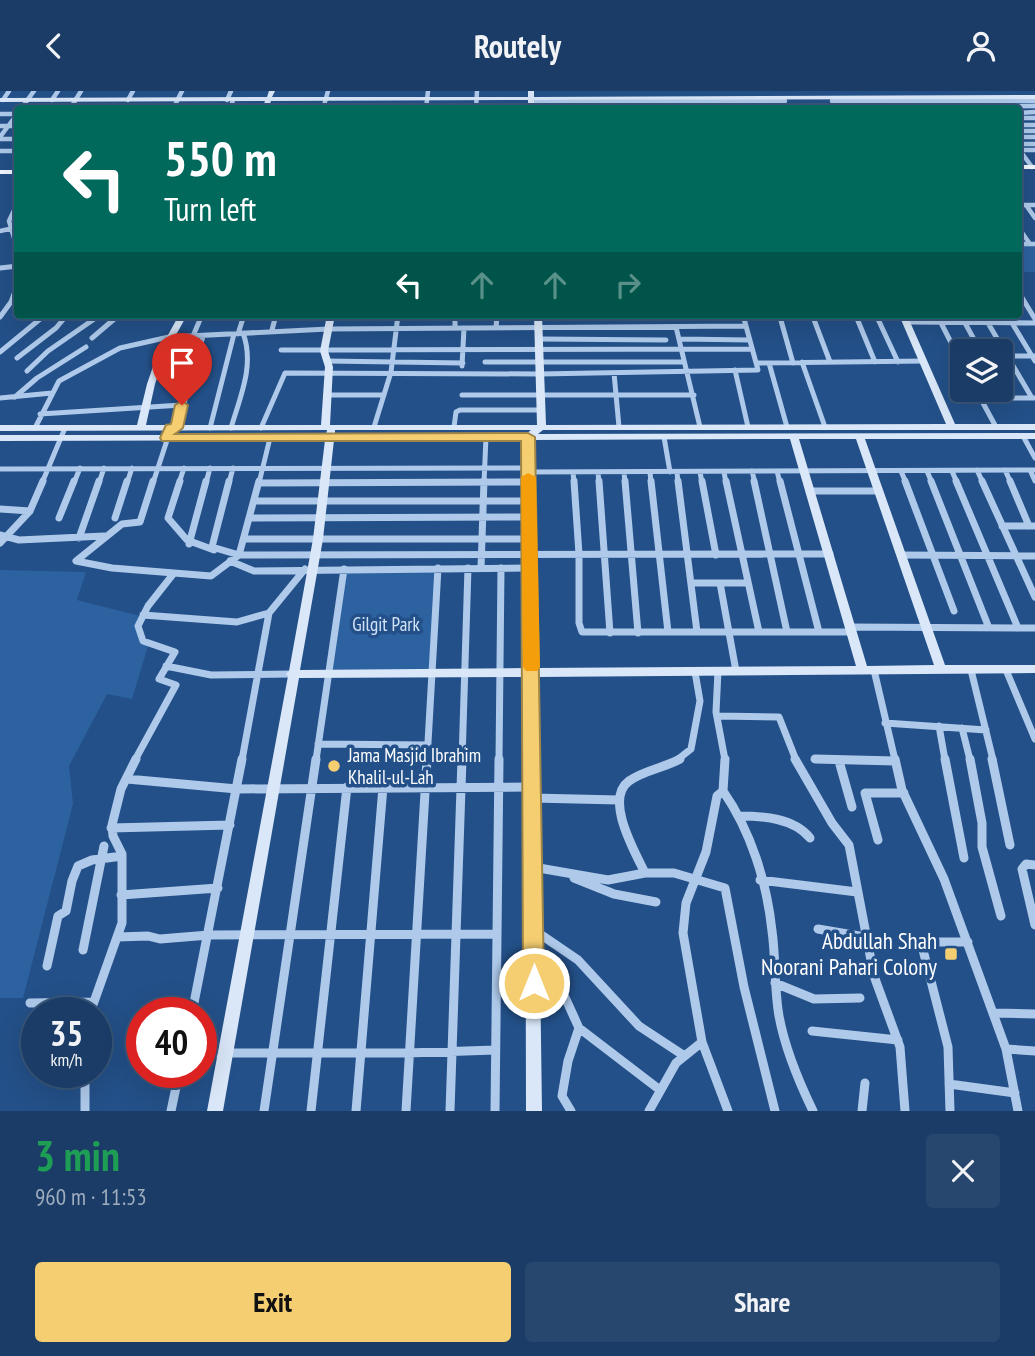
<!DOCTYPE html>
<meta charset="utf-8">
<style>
:root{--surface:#1a3c66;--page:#27476f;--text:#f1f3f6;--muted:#9fadbf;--line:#38567a;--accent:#f5ce71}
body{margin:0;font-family:"PT Sans Narrow",sans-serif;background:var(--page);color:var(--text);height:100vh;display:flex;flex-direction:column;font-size:26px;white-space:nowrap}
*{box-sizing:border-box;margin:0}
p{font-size:23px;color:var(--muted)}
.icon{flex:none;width:38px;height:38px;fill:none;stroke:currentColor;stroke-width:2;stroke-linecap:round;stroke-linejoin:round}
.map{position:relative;height:1020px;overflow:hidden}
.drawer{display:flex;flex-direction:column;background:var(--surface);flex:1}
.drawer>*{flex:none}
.hud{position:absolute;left:14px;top:14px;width:1008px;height:214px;border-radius:7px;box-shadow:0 7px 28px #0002,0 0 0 2px var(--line);background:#00695c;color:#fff;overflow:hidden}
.fabs{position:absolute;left:950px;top:248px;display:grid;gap:14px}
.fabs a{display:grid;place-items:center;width:63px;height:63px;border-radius:7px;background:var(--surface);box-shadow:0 7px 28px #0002,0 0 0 2px var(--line);font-size:35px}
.speed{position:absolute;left:21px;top:906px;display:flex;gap:14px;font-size:35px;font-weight:700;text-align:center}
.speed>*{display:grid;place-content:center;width:91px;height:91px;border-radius:50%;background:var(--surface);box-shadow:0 7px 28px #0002,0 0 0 2px var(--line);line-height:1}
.speed small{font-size:18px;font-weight:400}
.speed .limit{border:10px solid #d22;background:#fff;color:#111}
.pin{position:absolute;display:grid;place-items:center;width:60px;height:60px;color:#fff;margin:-72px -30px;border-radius:50% 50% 50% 0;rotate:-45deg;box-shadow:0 0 7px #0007}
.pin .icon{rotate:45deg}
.me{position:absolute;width:77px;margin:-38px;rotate:0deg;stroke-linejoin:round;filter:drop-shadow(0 0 5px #0008)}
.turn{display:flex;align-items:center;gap:24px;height:147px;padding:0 35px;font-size:32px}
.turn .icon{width:91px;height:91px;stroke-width:2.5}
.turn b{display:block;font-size:49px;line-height:60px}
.lanes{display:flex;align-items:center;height:66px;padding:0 35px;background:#0003;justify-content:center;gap:35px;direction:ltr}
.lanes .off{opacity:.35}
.round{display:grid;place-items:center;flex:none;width:74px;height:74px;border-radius:7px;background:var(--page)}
.overview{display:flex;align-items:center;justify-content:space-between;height:119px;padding:0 35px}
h1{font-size:42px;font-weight:700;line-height:52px;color:#1e9e55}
.action{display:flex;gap:14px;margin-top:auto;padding:14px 35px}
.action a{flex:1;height:80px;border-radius:7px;background:var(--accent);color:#111;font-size:28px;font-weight:700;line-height:80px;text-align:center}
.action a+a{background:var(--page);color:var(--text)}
header{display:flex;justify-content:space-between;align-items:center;height:91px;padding:0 35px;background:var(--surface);font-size:32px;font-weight:700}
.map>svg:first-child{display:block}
.green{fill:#2d62a0}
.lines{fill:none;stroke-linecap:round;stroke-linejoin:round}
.street-far3{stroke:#aec9ea;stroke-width:4.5}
.street-far2{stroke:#aec9ea;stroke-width:5}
.street-far1{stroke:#aec9ea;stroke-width:7}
.street{stroke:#aec9ea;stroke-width:9}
.secondary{fill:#d9e7f8;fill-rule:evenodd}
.primary{fill:#f2f7fe;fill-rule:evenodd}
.route{fill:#f5ce71;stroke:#9f8649;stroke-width:2}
.slow{fill:#f59e0b}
.poi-dot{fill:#f5ce71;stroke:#235088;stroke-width:2.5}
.labels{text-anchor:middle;stroke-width:7;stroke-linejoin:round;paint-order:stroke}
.park-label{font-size:19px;fill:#d2e3f7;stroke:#235088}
.poi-label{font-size:19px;fill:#fff;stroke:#235088;text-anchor:start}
.near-poi-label{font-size:23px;fill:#fff;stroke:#235088;text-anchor:end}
</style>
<header><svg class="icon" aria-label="back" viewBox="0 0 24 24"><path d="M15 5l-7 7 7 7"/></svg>Routely<svg class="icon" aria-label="person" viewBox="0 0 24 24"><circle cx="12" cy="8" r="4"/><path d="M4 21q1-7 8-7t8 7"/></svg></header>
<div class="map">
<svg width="1035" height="1020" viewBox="0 0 1035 1020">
<rect width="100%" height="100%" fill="#235088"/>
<path class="green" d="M1018,155H1035V181H1019Z
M438,477L433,582L329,583L344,478Z
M0,479L86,481L77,509L140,525L143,550L149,552L132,608L107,603L69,675L73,713L23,907H0Z"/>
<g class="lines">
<path class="street-far3" d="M3,9L9,0
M52,9L58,0
M128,9L133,0
M227,9L231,0
M832,10H1035
M531,11L785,10
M324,16H531
M544,16H599
M642,16H787
M887,16L1035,15
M21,18L34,0
M70,18L81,0
M173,18L182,0
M230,18L233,9
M323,18L328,0
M426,18L428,0
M476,18L477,0
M1018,22L1035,21
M0,23H18
M1018,27H1035
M1018,34H1035
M0,35H18
M1018,40H1035
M0,46L18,22
M1018,46H1035
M0,48H18
M1018,53H1035
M1018,57L1032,76
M1019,59H1035
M0,60H18
M18,111L9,130L18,160
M1018,114H1035
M1026,114L1035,127
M1018,136L1030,153
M0,140L18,136
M1018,153H1035"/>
<path class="street-far2" d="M0,177L18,175
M1018,200L1035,228
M80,224L95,227
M455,224V237
M937,224L962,273
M856,225L875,271
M0,226L11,211L18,192
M744,226H904
M780,226L793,272
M813,226L830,271
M877,226L898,271
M907,231L1035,232
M965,232L981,261
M988,232L1032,307
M1012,232L1035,270
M676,236L700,336
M496,237L497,224
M272,239L276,224
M238,243L244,224
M193,245L202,224
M92,247L119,224
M539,248L666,249
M679,248L750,249
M281,259L752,258
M0,261L45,224
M1001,265H1035
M17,267L56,237L67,224
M327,270L463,272
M485,271H684
M802,271L825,336
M756,272L924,270
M769,272L787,336
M462,275L464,237
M735,279L748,336
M27,280L48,260L100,224
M614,282L619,336
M976,299L996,336
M326,304H384
M462,304H694
M15,306L37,287L86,256
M0,307L52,302
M980,307H1034
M40,323L182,314
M374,336L391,281L398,224
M454,336L456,321L460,319H541
M35,337L59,290L120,257L169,246L328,238L746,235
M177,337L203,245
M210,337L234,243
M231,337C240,306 255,274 243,242
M261,337L285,282L540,283L758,279L743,224
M1023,345L1035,367
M664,346L670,381
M0,378L528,377
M977,379L983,392
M1005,379L1011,392
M1030,379L1035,390
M752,380L755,392
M777,380L780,392
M901,380L906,392
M927,380L932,392
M952,380L957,392
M528,381L1035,379
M573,381L574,392
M598,381L599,392
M624,381L625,392
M650,381L651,392
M677,381L678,392
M700,381L702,392
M724,381L726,392
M42,392L65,337
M74,392L80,377
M99,392L104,377
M127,392L132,377
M153,392L171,337
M179,392L184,377
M206,392L210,377
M229,392L233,377
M259,392L528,391
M259,392L270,347
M484,392L486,346"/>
<path class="street-far1" d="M153,390L140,431L122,433L76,470L112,477L174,482
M180,390L168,427L187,449L214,459
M229,390L212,456L239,464L830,463
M574,390L579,463V532L582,541H852
M599,390L610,542
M625,390L638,542
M651,390L668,541
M678,390L697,541
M702,390L716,464
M726,390L759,541
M754,390L787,541
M780,390L819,541
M905,390L954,520
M931,390L989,537
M956,390L1018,537
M982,390L1035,506
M1010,390L1029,435
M259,392L528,391
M811,400H879
M255,410H529
M0,418L30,420
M59,427L74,390
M115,427L127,390
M251,427L529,426
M1002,435H1035
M0,444L19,449L104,445
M79,447L99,390
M245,448H529
M0,452L30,420L43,390
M189,453L206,390
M901,464L1035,465
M230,470L254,480L530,477
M481,477L484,390
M691,492H748
M720,492L736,580
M143,524L237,531L269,522
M851,536L1035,537
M166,575L211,584L292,583
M874,579L895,669
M971,579L993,669
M1006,579L1035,648
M718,580L716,621L725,669
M717,625L779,626L796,669
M885,632L986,639
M939,635L945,669
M962,637L970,669
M318,653L428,654
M815,668L867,669
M135,669L176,594L159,588L175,561L143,550L138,535L148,515L174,482L211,485L239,464L259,390
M242,669L269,522L305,478
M316,669L344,478
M427,669L438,477
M462,669L468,477
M499,669L501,477
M677,669L691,658L700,610L695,581"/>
<path class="street" d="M725,668L723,700L717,705L706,761L686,812L683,842L702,951L728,1020
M795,668L832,732L849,754L874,885L900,956L905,1020
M815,668L895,670
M895,668L902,699L944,788L1006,958L1018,1020
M945,668L964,767
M970,668L982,732V756L1001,825
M992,668L1010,754
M839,670L852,716
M127,688L237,698L532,696
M723,700C751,740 767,792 772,840C776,868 774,897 779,925C785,958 798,989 813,1020
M532,707L619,709
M739,725C763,725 794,727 810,747
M111,737L230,734
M878,749L865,702H904
M1035,774L1026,773L1022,778L1035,834
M533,776L608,789L645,782H674L725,797L744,896L775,1020
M645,782C635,761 604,708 629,690C644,679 664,677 680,668
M574,787L614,803L656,811
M760,789L857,801
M121,804L218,797
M818,838L865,846
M534,839L578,869L639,935L683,964
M118,846L148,845L160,848L209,844L497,843
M83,859L104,755
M534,867L564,904L579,937L660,999
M47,875L58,825L66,820L72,790L78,775L92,769L122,765
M775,892L814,908L860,907
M30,912L91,911
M90,922L122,832V763L113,745L112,734L121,698L136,668
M192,922L242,668
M993,922L1035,923
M812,940L898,949
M1006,958L1035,960
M201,962H408L495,959
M85,982V1020
M949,993L1015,1002
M171,1020L179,982
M264,1020L316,668
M311,1020L347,696
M356,1020L383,696
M406,1020L427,668
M450,1020L462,668
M495,1020L499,668
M571,1020L562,1005L568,970L579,937
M649,1020L676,972L702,951
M862,1020L865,992
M950,1020L948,956L922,855L924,851H968"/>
<path class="secondary" d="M269,0H275L272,6H528V0H534V6L1035,4V8L534,9V18H528V9L271,10L268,18H262L265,10L0,11V7L267,6Z
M179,224H187L165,264L155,293L146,334H321L325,276L320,260L327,224H335L328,260L333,276L330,334H537L534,224H542L546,334L946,333L899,224H907L955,333H1035V339H543L538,343L1035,342V348H865L945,574H1035V582L536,586L542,1020H526L525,586L299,587L223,1020H207L288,585L286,583L289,580L313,448L325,349L0,350V344H326L327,339L0,340V334H137L147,293L157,264ZM335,339H531L526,343L335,344ZM790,348L856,575L536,577L533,349ZM799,348H856L934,574L867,575ZM334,349H524L525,577L300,579L323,448Z"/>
<path class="primary" d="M1018,74H1035V78H1018Z
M0,79H18V83H0Z"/>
</g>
<path class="route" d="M182,310L188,314L183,337L175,343L528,342L535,346L544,892L541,900L534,903L526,900L523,892L521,350H162L160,347L166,334L171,333L175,314Z"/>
<path class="slow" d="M528,382L536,386L540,576L537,580H526L523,576L521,386Z"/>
<g class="poi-dot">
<circle cx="334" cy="675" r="7"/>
<rect x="944" y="856" width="14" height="14" rx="3.5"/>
</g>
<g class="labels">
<g class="park-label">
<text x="386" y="540">Gilgit Park</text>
</g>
<g class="poi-label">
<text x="348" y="671">Jama Masjid Ibrahim<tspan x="348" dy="22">Khalil-ul-Lah</tspan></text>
</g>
<g class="near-poi-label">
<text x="937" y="858">Abdullah Shah<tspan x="937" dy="26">Noorani Pahari Colony</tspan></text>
</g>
</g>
</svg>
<div class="fabs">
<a><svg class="icon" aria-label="layers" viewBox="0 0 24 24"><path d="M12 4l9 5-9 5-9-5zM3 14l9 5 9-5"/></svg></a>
</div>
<div class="speed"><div>35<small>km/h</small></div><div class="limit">40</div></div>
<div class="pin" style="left:182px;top:314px;background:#d93025"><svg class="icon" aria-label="arrive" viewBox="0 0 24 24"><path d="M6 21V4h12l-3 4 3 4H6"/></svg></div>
<svg class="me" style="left:534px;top:892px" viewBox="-20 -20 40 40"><circle r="17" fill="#f5ce71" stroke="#fff" stroke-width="3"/><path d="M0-11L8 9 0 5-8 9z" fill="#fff"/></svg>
<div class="hud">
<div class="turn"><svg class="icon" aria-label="left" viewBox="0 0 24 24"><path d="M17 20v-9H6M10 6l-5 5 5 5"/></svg><div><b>550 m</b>Turn left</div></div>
<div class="lanes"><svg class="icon" aria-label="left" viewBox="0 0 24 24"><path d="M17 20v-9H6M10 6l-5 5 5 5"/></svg><svg class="icon off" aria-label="ahead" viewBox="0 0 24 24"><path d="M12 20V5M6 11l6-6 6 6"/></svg><svg class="icon off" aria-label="ahead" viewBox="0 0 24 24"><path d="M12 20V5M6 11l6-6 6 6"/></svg><svg class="icon off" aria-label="right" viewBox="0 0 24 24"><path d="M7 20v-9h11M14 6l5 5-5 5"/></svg></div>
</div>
</div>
<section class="drawer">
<div class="overview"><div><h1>3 min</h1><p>960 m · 11:53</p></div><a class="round"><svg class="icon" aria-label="close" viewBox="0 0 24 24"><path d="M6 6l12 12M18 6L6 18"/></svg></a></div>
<div class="action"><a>Exit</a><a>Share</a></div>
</section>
